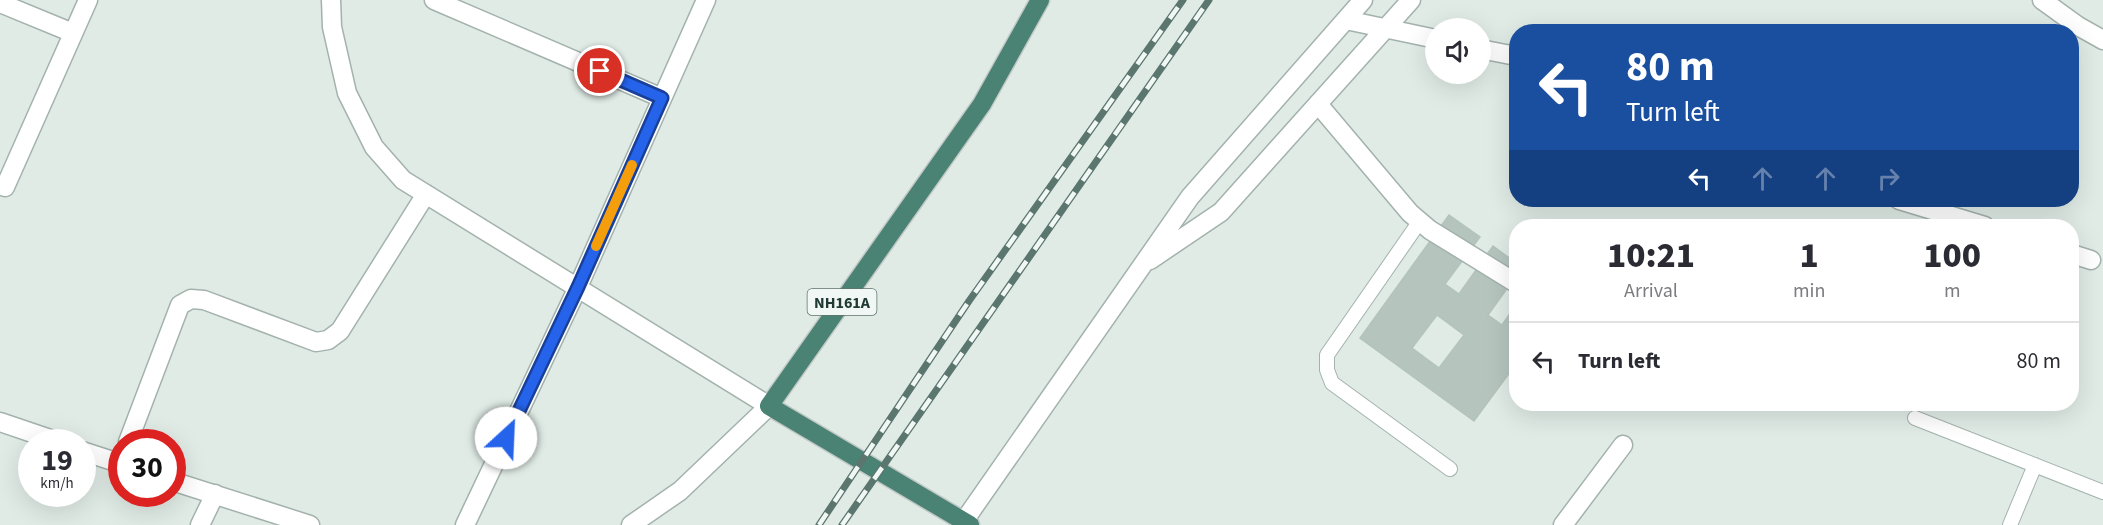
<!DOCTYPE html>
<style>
:root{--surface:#fff;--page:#f2f2f3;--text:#2b2b33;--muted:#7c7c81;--line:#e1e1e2}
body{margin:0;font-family:"Source Sans 3",sans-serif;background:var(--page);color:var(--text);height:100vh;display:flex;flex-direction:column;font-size:22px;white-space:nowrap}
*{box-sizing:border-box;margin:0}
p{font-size:20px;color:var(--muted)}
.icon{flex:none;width:33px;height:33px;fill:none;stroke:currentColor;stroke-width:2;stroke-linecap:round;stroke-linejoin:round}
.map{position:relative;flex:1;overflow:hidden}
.side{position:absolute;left:1509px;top:219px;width:570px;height:192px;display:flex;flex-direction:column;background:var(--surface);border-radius:24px;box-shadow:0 6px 24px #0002}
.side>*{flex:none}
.guide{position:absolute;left:1509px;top:24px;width:570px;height:183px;border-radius:24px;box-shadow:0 6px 24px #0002;background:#1a4fa0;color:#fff;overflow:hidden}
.buttons{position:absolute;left:1425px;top:18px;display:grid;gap:12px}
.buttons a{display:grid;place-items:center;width:66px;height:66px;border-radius:50%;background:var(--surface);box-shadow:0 6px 24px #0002;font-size:30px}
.speed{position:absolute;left:18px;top:429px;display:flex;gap:12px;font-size:30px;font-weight:700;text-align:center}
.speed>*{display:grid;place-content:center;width:78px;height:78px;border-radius:50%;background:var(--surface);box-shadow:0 6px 24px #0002;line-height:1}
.speed small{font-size:15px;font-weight:400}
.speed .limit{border:9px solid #d22;background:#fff;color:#111}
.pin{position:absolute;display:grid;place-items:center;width:51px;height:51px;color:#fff;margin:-26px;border:3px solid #fff;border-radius:50%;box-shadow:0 2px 6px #0007}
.me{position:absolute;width:66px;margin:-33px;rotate:25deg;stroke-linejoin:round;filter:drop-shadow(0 0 4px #0008)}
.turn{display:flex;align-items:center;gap:21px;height:126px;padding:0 18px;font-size:27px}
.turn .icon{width:78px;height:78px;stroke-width:2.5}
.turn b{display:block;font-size:42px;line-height:51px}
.lanes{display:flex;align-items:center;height:57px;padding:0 18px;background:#0003;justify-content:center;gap:30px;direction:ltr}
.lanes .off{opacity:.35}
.eta{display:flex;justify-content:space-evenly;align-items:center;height:102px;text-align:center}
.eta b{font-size:36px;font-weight:800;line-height:42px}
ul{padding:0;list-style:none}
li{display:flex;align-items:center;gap:18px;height:78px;padding:0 18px;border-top:2px solid var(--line)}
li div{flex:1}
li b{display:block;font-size:22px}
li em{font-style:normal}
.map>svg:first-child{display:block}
.building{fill:#b5c5be;stroke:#b3c4bc;stroke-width:1.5;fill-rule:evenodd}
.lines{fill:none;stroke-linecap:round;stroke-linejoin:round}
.service-casing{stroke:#a3b2ad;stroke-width:16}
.minor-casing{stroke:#a3b2ad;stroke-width:21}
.tertiary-casing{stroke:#a3b2ad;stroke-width:21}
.trunk-casing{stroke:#c1c8c6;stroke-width:21}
.service{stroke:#fff;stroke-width:14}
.minor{stroke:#fff;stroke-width:18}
.tertiary{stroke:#fff;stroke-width:18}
.trunk{stroke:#4a8274;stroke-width:18}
.rail-casing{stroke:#5b766e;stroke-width:7}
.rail{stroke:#f0f7f4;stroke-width:4.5;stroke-dasharray:14;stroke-linecap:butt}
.route-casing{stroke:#184099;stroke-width:15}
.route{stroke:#2563eb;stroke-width:10}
.slow{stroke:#f59e0b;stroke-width:10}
.labels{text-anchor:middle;stroke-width:5;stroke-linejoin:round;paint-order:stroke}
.shield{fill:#f0f7f4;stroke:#5f736d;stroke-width:1.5}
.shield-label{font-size:16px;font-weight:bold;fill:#213a33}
</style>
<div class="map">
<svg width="2103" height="525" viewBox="0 0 2103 525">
<rect width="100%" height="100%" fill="#e0ebe6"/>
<path class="building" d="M1449,215L1480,237L1445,284L1459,294L1493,246L1516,263V276L1488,315L1502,325L1516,305V364L1474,421L1360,338ZM1437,315L1464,335L1439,368L1412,348Z"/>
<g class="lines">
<defs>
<path id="service" d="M1420,221L1327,355V370L1332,383L1450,469
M1915,418L2103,492
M2010,525L2035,465"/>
<path id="minor" d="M331,0L332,27L347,93L374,147L403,180L769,406
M434,0L662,98
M2042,0L2078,26L2103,40
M0,3L73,33
M1346,20L1436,39
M1480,49L1516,56
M1318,104L1410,213L1430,230L1516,283
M5,187L88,0
M1899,200L1985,226
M2072,254L2091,260
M128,442L180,305L191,299L204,300L316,342L328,340L340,331L426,194
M200,525L215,494
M465,525L578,287L706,0
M1563,525L1623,445"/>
<path id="tertiary" d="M1150,260L1221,212L1411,0
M0,422L59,442
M82,451L122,464
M172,481L310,525
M964,521L1190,197L1363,0
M631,525L680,491L769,406"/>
<path id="trunk" d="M970,525L769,406L982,104L1040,0"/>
</defs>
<use href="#service" class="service-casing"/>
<use href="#minor" class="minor-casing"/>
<use href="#tertiary" class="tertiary-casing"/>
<use href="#trunk" class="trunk-casing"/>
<use href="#service" class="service"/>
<use href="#minor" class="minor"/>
<use href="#tertiary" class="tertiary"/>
<use href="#trunk" class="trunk"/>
<defs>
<path id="rail" d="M819,525L969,301L1183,0
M842,525L1209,0"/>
</defs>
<use href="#rail" class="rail-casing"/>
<use href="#rail" class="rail"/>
</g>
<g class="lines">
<defs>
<path id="route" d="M506,438L578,287L662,98L600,71"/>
</defs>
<use href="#route" class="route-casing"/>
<use href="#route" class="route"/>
<path class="slow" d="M596,246L632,165"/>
</g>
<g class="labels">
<rect class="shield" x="807.5" y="289" width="69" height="26" rx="4.5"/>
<g class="shield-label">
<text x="842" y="308">NH161A</text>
</g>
</g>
</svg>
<div class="buttons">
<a><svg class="icon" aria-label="sound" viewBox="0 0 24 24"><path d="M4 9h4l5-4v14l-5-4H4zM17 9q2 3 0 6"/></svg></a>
</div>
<div class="speed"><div>19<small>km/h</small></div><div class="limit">30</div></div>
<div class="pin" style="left:600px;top:71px;background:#d93025"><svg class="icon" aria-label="arrive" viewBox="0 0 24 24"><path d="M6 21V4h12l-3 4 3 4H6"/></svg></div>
<svg class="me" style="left:506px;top:438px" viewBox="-20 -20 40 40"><circle r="19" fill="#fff"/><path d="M0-13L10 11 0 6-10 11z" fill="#2563eb"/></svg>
<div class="guide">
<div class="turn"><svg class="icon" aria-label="left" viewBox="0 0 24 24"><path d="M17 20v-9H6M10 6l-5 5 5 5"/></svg><div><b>80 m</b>Turn left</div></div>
<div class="lanes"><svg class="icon" aria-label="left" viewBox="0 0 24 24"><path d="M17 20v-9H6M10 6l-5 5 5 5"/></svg><svg class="icon off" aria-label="ahead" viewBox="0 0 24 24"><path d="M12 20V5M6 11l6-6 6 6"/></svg><svg class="icon off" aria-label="ahead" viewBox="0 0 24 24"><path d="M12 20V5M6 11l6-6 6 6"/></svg><svg class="icon off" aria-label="right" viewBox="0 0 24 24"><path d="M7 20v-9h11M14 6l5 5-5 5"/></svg></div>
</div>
<section class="side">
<div class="eta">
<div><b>10:21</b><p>Arrival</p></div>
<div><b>1</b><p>min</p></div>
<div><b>100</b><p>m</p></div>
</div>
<ul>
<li><svg class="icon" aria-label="left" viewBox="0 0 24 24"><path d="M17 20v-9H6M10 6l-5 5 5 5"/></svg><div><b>Turn left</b></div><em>80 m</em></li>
</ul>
</section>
</div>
